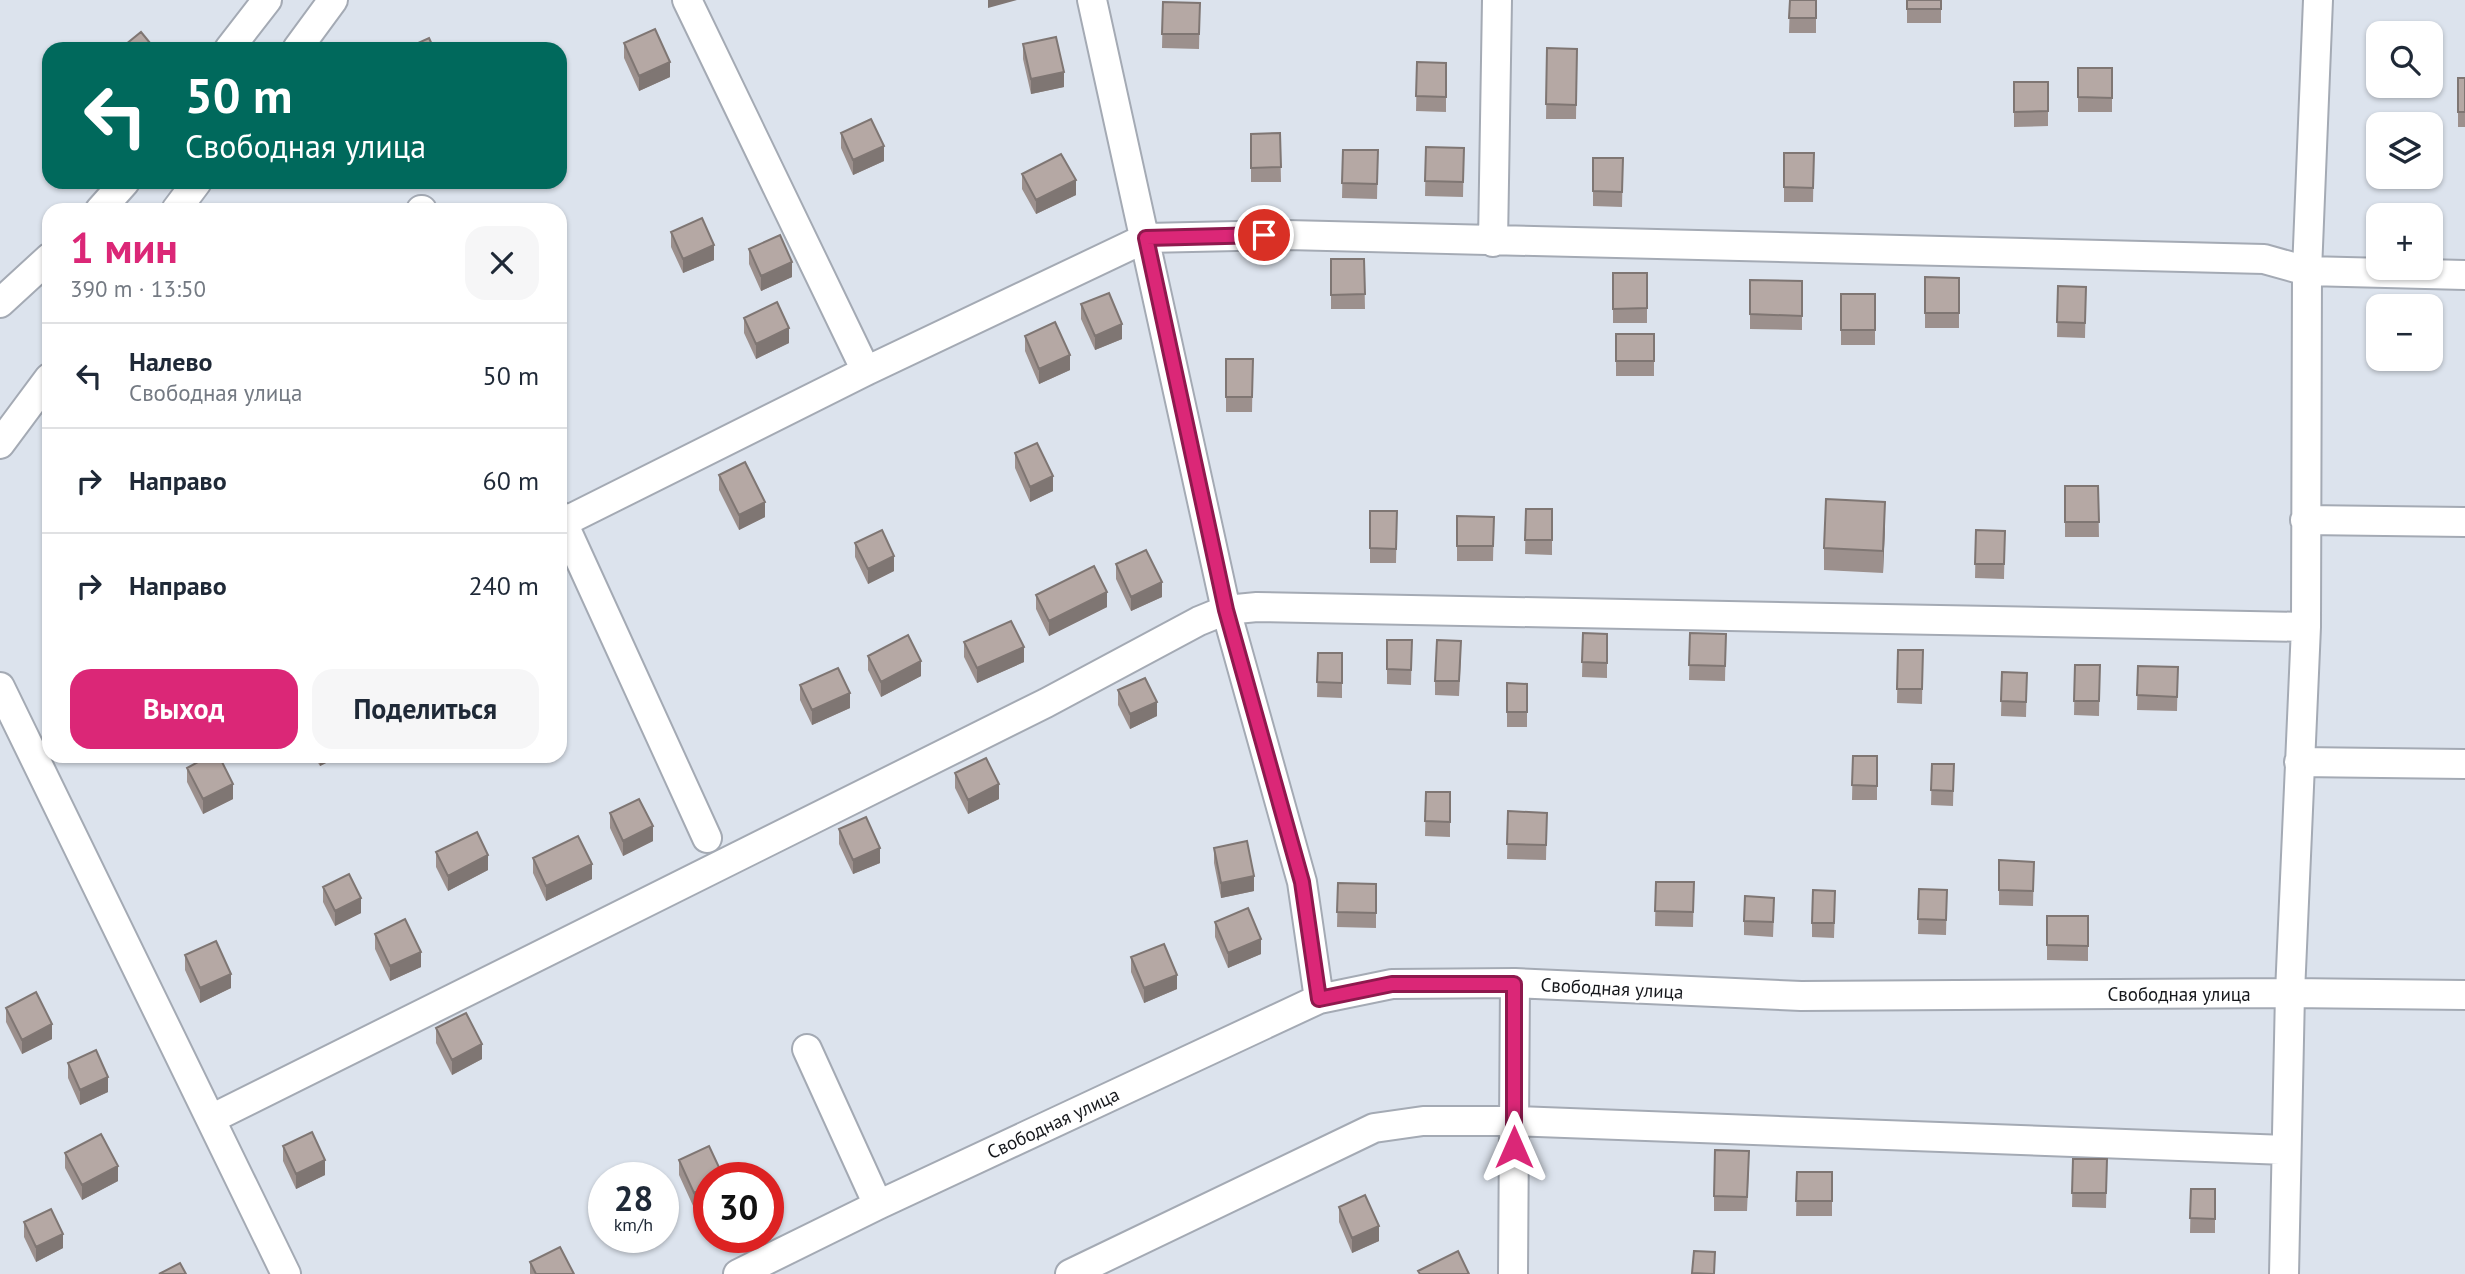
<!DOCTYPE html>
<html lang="ru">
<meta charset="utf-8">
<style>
:root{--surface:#fff;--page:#f6f6f7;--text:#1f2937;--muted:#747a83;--line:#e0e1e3;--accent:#db2777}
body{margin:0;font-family:"PT Sans",sans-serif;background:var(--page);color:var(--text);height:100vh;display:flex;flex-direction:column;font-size:26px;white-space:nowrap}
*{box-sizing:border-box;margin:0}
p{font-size:23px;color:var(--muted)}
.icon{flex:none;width:38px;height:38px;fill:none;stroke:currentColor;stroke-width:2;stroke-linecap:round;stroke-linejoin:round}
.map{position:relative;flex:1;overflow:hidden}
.drawer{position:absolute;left:42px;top:203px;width:525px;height:560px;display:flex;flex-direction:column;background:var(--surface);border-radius:21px;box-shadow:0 2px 5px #0004}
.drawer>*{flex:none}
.guide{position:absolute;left:42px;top:42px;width:525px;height:147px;border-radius:21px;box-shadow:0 2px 5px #0004;background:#00695c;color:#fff;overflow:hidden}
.tools{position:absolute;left:2366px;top:21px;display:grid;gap:14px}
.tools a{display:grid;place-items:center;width:77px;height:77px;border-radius:14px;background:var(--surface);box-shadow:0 2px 5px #0004;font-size:35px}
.speed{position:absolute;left:588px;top:1162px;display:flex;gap:14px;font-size:35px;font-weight:700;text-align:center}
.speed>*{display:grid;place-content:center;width:91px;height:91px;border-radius:50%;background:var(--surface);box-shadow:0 2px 5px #0004;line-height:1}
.speed small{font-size:18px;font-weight:400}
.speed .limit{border:10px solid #d22;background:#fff;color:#111}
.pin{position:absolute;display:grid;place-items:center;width:60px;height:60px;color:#fff;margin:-30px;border:4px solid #fff;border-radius:50%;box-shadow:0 2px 7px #0007}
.me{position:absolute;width:77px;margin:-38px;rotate:0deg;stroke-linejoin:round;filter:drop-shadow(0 0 5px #0008)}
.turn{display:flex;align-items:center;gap:24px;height:147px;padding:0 28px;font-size:32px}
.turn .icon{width:91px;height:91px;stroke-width:2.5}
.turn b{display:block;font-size:49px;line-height:60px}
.round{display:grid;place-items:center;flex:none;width:74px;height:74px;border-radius:21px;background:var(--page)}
.summary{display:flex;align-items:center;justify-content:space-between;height:119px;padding:0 28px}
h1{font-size:42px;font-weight:700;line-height:52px;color:var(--accent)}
.action{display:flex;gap:14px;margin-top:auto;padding:14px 28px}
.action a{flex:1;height:80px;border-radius:21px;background:var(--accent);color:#fff;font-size:28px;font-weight:700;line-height:80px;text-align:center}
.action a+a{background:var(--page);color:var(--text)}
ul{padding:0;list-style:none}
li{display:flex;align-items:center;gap:21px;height:105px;padding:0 28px;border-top:2px solid var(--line)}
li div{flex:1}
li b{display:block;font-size:26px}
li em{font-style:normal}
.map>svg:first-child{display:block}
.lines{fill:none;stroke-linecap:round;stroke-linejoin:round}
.minor-casing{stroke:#a4aab4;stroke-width:32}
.minor{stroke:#fff;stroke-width:28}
.wall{fill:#9c908d}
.shaded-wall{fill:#7f7673}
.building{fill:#b5a8a4;stroke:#7f7673;stroke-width:2}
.route-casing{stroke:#8e194d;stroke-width:18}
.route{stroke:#db2777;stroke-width:12}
.labels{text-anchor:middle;stroke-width:5;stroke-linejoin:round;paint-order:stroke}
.street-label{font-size:19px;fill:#16181c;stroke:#fff}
</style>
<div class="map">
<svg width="2465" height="1274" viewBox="0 0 2465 1274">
<rect width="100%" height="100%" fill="#dce3ed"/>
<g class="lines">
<defs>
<path id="minor" d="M687,0L866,371
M1092,0L1226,610L1302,882L1319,999
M229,49L267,0
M297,49L333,0
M100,210L125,182
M176,210L197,182
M421,210H422
M1493,242L1497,0
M0,303L49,258
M0,444L49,378
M560,516L707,838
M2305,520L2465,522
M560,524L866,371L1146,238L1287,235L2264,259L2307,271L2465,275
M0,687L286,1274
M2299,762L2465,764
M807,1049L878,1205
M211,1119L1046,703L1199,621L1226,610L1257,607L2306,627
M738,1274L878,1205L1319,999L1392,984L1515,983L1801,996L2290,993L2465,995
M1070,1274L1374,1128L1423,1121H1514L2286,1150
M1513,1274L1515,983
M2284,1274L2290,993L2306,627L2307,271L2318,0"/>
</defs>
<use href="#minor" class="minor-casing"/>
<use href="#minor" class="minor"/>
</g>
<path class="wall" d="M1790,0H1816V33H1789Z
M1907,0H1941V23H1907Z
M1163,2L1200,3L1199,49L1162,48Z
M624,43L670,77L639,91L624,58Z
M1023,44L1064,87L1031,94L1023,59Z
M1547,48L1577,49L1576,119H1546Z
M1417,62L1446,63V112L1416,111Z
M2078,68H2112V112H2078Z
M2458,78H2465V127H2458Z
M2014,82H2048V126L2014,127Z
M841,133L884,161L853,175L841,148Z
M1280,133L1281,182H1251V134Z
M1426,147L1464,148L1463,197L1425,196Z
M1343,150H1378L1377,199L1342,198Z
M1784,153H1814L1813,202H1784Z
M1593,158H1623L1622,207L1593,206Z
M1022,174L1076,195L1036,214L1022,189Z
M2406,177H2425V183L2406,182Z
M671,232L714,260L683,273L671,247Z
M749,249L792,277L761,291L749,264Z
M1331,259H1364L1365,309H1331Z
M1613,273H1647V323H1613Z
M1925,277L1959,278V328H1925Z
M1750,280L1802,281V330L1750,329Z
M2058,286L2086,287L2085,338L2057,337Z
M1841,294H1875V345H1841Z
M1081,304L1122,339L1095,350L1081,319Z
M744,318L789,343L756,359L744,333Z
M1616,334H1654V376H1616Z
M1025,336L1070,370L1039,384L1025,351Z
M1226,359H1253L1252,412H1226Z
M1015,453L1053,491L1030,502L1015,468Z
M719,475L765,517L739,530L719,490Z
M2065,486H2098L2099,537H2065Z
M1526,509H1552V555L1525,554Z
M1370,511H1397L1396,563H1370Z
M1457,516L1494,517L1493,561H1457Z
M1885,524L1883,573L1824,570V548Z
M1976,530L2005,531L2004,579L1975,578Z
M855,543L894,571L868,584L855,557Z
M1116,564L1162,597L1131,611L1116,579Z
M1036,595L1107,607L1049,636L1036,609Z
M1583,633L1607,634V678L1582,677Z
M1690,633L1726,634L1725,681L1689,680Z
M1387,640H1412L1411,685L1387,684Z
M964,642L1024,662L977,683L964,657Z
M1898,650H1923L1922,704L1897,703Z
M1318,653H1342V698L1317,697Z
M868,656L921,676L881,697L868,670Z
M1461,656L1459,696L1435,695V681Z
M2075,665H2100L2099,716L2074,715Z
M2138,666L2178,667L2177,711L2137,710Z
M2002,672L2027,673L2026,717L2001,716Z
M49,677V704L46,703V688Z
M1507,683L1527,684V727H1507Z
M800,685L850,708L812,725L800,700Z
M1118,690L1157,716L1130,729L1118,705Z
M314,756H340L320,766Z
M1853,756H1877V800H1852Z
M1932,764H1954L1953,806L1931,805Z
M187,768L233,799L203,814L187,782Z
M955,773L999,799L968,814L955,788Z
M1426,792H1450V837L1425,836Z
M1508,811L1547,813L1546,860L1507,859Z
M610,813L653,841L623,856L610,828Z
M839,829L880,863L853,874L839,844Z
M1214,848L1254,891L1221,898L1214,863Z
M436,852L488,870L448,891L436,867Z
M533,858L592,879L546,901L533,873Z
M1999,860L2034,862L2033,906L1999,905Z
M1656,882H1694L1693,927L1655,926Z
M1338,883L1376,884V928L1337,927Z
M323,887L361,913L335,926L323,902Z
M1919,889L1947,890L1946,935L1918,934Z
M1835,905L1834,938L1812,937V923Z
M1774,912L1773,937L1744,935V921Z
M2047,916H2088V961L2047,960Z
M1215,922L1261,954L1228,968L1215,937Z
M375,934L421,967L390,981L375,949Z
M185,955L231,988L200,1003L185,970Z
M1131,957L1177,989L1144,1003L1131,972Z
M6,1008L52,1039L22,1054L6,1022Z
M436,1028L482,1059L452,1075L436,1043Z
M68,1063L108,1092L80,1105L68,1078Z
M283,1146L325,1175L296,1189L283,1161Z
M65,1153L118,1181L82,1200L65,1168Z
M2073,1159H2107L2106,1208L2072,1207Z
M679,1160L724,1178L694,1208L679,1175Z
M1749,1166L1747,1211H1714V1196Z
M1797,1172H1832V1216H1796Z
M2191,1189H2215V1233H2190Z
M1339,1207L1379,1241L1352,1253L1339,1222Z
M24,1222L63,1248L36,1262L24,1237Z
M530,1262L574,1274H530Z"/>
<path class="shaded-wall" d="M988,0H1017L988,8Z
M670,62V77L639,91V76Z
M1064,72V87L1031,94V79Z
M884,146V161L853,175V160Z
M1076,180V195L1036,214V200Z
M324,182H337L324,188Z
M714,245V260L683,273V259Z
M792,262V277L761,291V276Z
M1122,324V339L1095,350V336Z
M789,328V343L756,359V344Z
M1070,355V370L1039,384V369Z
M1053,476V491L1030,502V487Z
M765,502V517L739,530V515Z
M1885,502V524L1883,573V551Z
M894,556V571L868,584V569Z
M1162,582V597L1131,611V597Z
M1107,592V607L1049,636V621Z
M1024,647V662L977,683V668Z
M921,661V676L881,697V682Z
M850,693V708L812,725V710Z
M1157,702V716L1130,729V714Z
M320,756H340L320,766Z
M233,784V799L203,814V799Z
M999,784V799L968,814V800Z
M653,826V841L623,856V841Z
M880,848V863L853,874V860Z
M488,855V870L448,891V876Z
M592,864V879L546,901V886Z
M1254,876V891L1221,898V883Z
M361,898V913L335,926V911Z
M1261,939V954L1228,968V953Z
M421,952V967L390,981V966Z
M231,974V988L200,1003V988Z
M1177,975V989L1144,1003V988Z
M52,1024V1039L22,1054V1040Z
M482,1044V1059L452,1075V1060Z
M108,1077V1092L80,1105V1090Z
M325,1160V1175L296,1189V1174Z
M118,1166V1181L82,1200V1185Z
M709,1186V1200L694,1208V1193Z
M1379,1226V1241L1352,1253V1238Z
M63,1234V1248L36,1262V1247Z"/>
<path class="building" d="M1790,0H1816V18H1789Z
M1907,0H1941V9H1907Z
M1163,2L1200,3L1199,34H1162Z
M655,29L670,62L639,76L624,43Z
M141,32L155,49H120Z
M1056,37L1064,72L1031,79L1023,44Z
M429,38L434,49H405Z
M1547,48L1577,49L1576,105L1546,104Z
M1417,62L1446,63V97L1416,96Z
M2078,68H2112V98L2078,97Z
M2458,78H2465V112H2458Z
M2014,82H2048V111L2014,112Z
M871,119L884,146L853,160L841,133Z
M1280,133L1281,167L1251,168V134Z
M1426,147L1464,148L1463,182L1425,181Z
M1343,150H1378L1377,184L1342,183Z
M1784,153H1814L1813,188L1784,187Z
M1061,154L1076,180L1036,200L1022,174Z
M1593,158H1623L1622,192L1593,191Z
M702,218L714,245L683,259L671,232Z
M780,235L792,262L761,276L749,249Z
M1331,259H1364L1365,294L1331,295Z
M1613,273H1647V308L1613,309Z
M1925,277L1959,278V313H1925Z
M1750,280L1802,281V316L1750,314Z
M2058,286L2086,287L2085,323L2057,322Z
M1109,293L1122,324L1095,336L1081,304Z
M1841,294H1875V330H1841Z
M777,302L789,328L756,344L744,318Z
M1055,322L1070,355L1039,369L1025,336Z
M1616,334H1654V361H1616Z
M1226,359H1253L1252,397H1226Z
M1037,443L1053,476L1030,487L1015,453Z
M745,462L765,502L739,515L719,475Z
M2065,486H2098L2099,522H2065Z
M1826,499L1885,502L1883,551L1824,548Z
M1526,509H1552V540H1525Z
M1370,511H1397L1396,549L1370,548Z
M1457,516L1494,517L1493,546H1457Z
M882,530L894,556L868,569L855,543Z
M1976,530L2005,531L2004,564H1975Z
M1146,550L1162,582L1131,597L1116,564Z
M1094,566L1107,592L1049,621L1036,595Z
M1011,621L1024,647L977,668L964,642Z
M1583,633L1607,634V663L1582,662Z
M1690,633L1726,634L1725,666L1689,665Z
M908,635L921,661L881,682L868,656Z
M1387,640H1412L1411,670L1387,669Z
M1437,640L1461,641L1459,681H1435Z
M1898,650H1923L1922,689H1897Z
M1318,653H1342V683L1317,682Z
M2075,665H2100L2099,701H2074Z
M2138,666L2178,667L2177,697L2137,695Z
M838,668L850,693L812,710L800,685Z
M2002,672L2027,673L2026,702L2001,701Z
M49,677V689L46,688Z
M1145,678L1157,702L1130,714L1118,690Z
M1507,683L1527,684V712H1507Z
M209,756H219L233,784L203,799L187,768Z
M1853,756H1877V786L1852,785Z
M986,758L999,784L968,800L955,773Z
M1932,764H1954L1953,791L1931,790Z
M1426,792H1450V822L1425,821Z
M639,799L653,826L623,841L610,813Z
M1508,811L1547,813L1546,845L1507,844Z
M866,817L880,848L853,860L839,829Z
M477,832L488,855L448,876L436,852Z
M578,836L592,864L546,886L533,858Z
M1247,841L1254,876L1221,883L1214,848Z
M1999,860L2034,862L2033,891L1999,890Z
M349,874L361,898L335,911L323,887Z
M1656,882H1694L1693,912L1655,911Z
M1338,883L1376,884V913L1337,912Z
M1919,889L1947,890L1946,920L1918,919Z
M1813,890L1835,891L1834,923H1812Z
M1745,896L1774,898L1773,922L1744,921Z
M1248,908L1261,939L1228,953L1215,922Z
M2047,916H2088V946L2047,945Z
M405,919L421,952L390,966L375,934Z
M216,941L231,974L200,988L185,955Z
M1164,944L1177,975L1144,988L1131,957Z
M36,992L52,1024L22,1040L6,1008Z
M466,1013L482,1044L452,1060L436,1028Z
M96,1050L108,1077L80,1090L68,1063Z
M312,1132L325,1160L296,1174L283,1146Z
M101,1134L118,1166L82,1185L65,1153Z
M709,1146L724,1178H709V1186L694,1193L679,1160Z
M1715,1150L1749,1151L1747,1197L1714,1196Z
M2073,1159H2107L2106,1193H2072Z
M1797,1172H1832V1201H1796Z
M2191,1189H2215V1219L2190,1218Z
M1365,1195L1379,1226L1352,1238L1339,1207Z
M51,1209L63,1234L36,1247L24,1222Z
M560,1247L574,1274H536L530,1262Z
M1458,1251L1469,1274H1420L1418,1271Z
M1694,1251L1715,1252L1714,1274L1692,1273Z
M180,1263L186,1274H159Z"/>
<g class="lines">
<defs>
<path id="route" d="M1264,235L1146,238L1226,610L1302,882L1319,999L1392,984H1514V1147"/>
</defs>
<use href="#route" class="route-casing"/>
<use href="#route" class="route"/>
</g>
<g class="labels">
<g class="street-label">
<text transform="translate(1612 988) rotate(3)" y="7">Свободная улица</text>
<text x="2179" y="1001">Свободная улица</text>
<text transform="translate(1053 1123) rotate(-25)" y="7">Свободная улица</text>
</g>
</g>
</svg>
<div class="tools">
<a><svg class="icon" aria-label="search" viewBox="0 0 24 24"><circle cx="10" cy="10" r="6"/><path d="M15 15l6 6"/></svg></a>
<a><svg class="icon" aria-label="layers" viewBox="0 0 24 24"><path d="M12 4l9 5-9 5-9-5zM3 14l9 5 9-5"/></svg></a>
<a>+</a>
<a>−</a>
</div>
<div class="speed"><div>28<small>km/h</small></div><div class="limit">30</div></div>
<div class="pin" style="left:1264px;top:235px;background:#d93025"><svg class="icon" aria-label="arrive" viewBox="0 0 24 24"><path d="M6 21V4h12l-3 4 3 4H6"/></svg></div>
<svg class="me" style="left:1514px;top:1147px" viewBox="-20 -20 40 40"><path d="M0-17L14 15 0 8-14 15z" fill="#db2777" stroke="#fff" stroke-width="4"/></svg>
<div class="guide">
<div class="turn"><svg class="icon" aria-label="left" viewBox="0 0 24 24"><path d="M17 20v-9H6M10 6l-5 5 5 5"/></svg><div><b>50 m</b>Свободная улица</div></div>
</div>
<section class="drawer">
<div class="summary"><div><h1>1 мин</h1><p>390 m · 13:50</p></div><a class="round"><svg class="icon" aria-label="close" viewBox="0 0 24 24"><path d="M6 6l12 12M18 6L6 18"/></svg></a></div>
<ul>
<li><svg class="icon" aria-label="left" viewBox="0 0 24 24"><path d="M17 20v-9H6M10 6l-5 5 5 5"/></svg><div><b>Налево</b><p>Свободная улица</p></div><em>50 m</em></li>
<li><svg class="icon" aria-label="right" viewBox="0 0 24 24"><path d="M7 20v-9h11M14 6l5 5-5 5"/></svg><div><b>Направо</b></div><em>60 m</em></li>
<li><svg class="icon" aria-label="right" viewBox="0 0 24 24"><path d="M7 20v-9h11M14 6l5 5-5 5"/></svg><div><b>Направо</b></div><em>240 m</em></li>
</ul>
<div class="action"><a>Выход</a><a>Поделиться</a></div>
</section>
</div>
